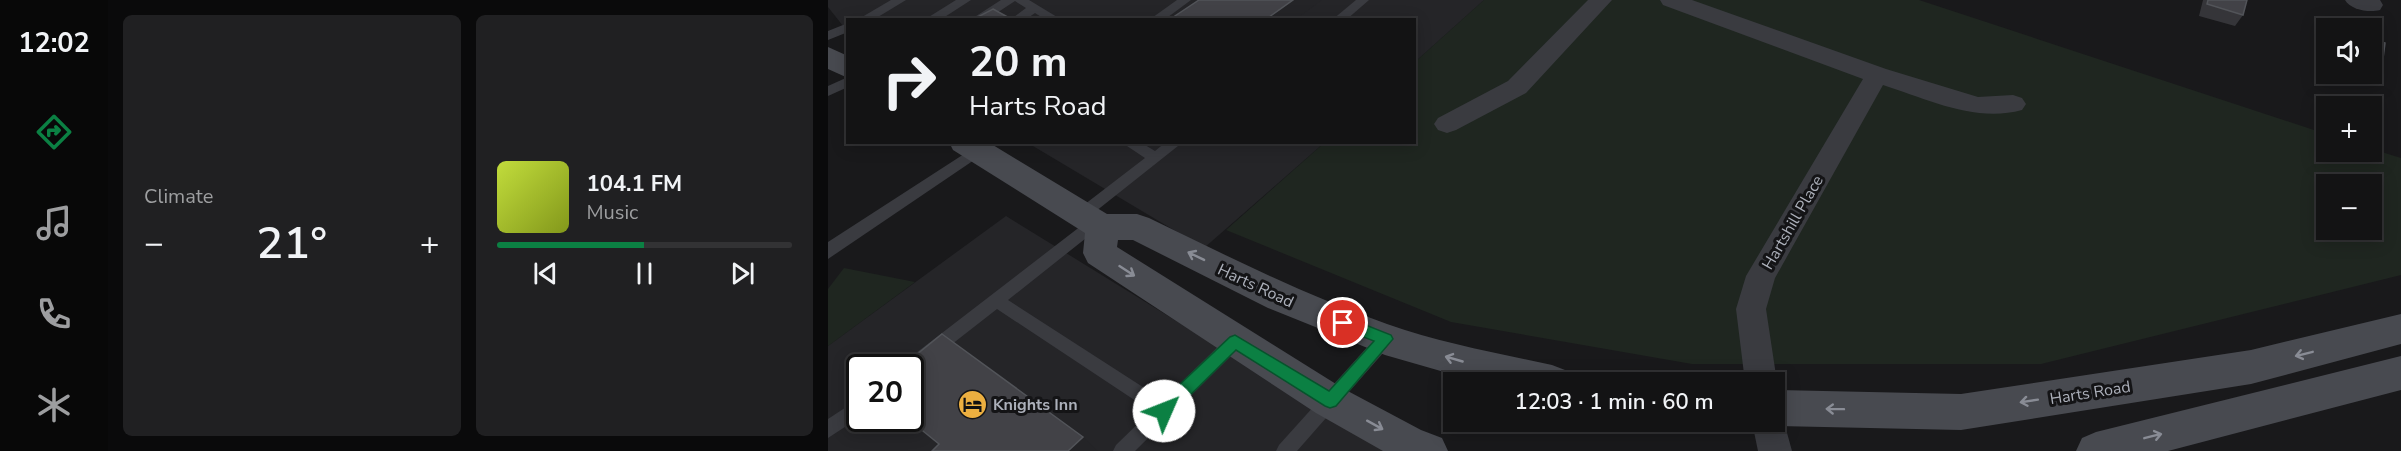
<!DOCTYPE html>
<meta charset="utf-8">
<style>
:root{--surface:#131314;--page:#202022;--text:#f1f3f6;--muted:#9d9ea0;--line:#323234;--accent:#0b8043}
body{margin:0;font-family:"Nunito Sans",sans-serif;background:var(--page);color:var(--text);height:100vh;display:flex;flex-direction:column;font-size:22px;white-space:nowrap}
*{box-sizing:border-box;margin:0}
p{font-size:20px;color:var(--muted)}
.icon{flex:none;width:33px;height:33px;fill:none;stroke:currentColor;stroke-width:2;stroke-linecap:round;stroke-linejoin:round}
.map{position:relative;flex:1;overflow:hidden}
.sheet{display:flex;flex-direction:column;gap:15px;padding:15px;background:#0a0a0b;width:720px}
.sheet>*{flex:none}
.guide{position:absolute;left:18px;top:18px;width:570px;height:126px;border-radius:0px;box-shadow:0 3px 15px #0003,0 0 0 2px var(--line);background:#131314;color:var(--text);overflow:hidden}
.controls{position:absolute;left:1488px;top:18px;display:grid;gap:12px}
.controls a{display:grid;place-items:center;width:66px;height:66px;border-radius:0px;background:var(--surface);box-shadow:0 3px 15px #0003,0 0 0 2px var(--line);font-size:30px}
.speed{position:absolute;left:18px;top:354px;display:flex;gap:12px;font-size:30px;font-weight:700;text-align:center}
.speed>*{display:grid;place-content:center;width:78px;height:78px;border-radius:50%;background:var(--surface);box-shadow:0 3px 15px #0003,0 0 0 2px var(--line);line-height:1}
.speed .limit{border:3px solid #111;border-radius:9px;background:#fff;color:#111}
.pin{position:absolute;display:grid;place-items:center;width:51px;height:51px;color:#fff;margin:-26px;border:3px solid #fff;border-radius:50%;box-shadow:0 2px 6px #0007}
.me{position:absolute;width:66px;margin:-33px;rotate:46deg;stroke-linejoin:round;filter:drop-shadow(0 0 4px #0008)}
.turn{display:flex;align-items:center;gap:21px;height:126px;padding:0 24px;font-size:27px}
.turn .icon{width:78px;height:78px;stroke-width:2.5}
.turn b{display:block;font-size:42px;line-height:51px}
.big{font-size:45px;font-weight:600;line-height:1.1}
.sheet .card{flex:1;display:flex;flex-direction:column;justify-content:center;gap:9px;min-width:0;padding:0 21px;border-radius:9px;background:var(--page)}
.song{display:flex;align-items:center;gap:18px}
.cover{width:72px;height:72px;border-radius:9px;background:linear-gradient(135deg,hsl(70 70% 55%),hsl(70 70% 35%))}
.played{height:6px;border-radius:3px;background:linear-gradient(90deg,var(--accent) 50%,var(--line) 50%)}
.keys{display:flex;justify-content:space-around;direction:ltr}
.heat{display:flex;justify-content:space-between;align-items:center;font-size:33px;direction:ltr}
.sheet .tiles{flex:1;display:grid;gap:15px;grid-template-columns:repeat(2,1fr)}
.trip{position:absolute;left:615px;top:372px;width:342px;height:60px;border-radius:0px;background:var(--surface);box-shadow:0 3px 15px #0003,0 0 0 2px var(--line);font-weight:600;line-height:60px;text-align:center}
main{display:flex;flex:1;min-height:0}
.tabs{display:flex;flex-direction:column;width:108px;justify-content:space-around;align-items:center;background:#080808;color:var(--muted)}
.tabs .icon{width:42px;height:42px}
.tabs .selected{color:var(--accent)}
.tabs b{font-size:27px;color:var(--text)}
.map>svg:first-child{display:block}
.built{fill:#252528;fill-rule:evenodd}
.green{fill:#1f2620;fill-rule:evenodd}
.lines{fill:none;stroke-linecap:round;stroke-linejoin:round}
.lane{fill:#3a3b40;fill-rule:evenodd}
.street{fill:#3a3b40;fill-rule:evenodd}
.secondary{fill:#484a50;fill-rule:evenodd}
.wall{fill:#353539}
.shaded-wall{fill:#242427}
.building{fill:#424247;stroke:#525459;stroke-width:1.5}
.oneway{stroke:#898c95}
.route{fill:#0b8043;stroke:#07532c;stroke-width:1.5}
.labels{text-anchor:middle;stroke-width:6;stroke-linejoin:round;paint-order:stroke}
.street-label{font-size:16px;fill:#acb0ba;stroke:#141416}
.poi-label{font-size:16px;font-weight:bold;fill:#acb0ba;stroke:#141416;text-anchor:start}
</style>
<main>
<nav class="tabs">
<b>12:02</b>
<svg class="icon selected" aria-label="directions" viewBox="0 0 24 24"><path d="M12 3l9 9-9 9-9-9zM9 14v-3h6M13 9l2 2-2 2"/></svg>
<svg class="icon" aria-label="music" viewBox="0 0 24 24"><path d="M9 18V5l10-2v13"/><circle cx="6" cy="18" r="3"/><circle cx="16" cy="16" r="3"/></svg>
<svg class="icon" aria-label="phone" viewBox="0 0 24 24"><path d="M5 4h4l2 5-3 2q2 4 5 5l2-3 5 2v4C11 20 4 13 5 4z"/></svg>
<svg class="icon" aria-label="climate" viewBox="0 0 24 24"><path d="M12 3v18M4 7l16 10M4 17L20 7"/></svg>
</nav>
<section class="sheet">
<div class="tiles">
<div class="card"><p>Climate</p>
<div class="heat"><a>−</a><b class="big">21°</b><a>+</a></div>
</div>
<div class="card">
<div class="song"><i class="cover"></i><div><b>104.1 FM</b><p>Music</p></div></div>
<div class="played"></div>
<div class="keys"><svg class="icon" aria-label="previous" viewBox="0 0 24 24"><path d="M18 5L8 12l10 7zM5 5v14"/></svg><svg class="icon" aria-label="pause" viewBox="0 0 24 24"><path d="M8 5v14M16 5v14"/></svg><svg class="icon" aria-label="next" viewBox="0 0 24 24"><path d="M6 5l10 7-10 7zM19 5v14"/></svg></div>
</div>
</div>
</section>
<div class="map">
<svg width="1573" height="451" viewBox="0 0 1573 451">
<rect width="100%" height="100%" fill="#19191b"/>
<g class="built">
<polygon points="0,0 656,0 587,62 586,20 20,20 19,31 0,7"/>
<polygon points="200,143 496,143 376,248"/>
<path d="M178,216L556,449L560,451H0V346ZM32,368H82V418H32Z"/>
</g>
<g class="green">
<path d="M656,0H1091L1498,134V152H1544V149L1573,158V275L1213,364H864L623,322L398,230L496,143L586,142L587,62ZM1498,184H1544V230H1498Z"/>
<polygon points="16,268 87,282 0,346 0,289"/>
</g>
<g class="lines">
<g class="lane">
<polygon points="63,0 78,0 45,20 29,20"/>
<polygon points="128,0 143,0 112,20 96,20"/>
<polygon points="173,0 201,0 234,20 218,20 207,13 197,20 182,20 198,8 187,1 158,20 142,20"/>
<polygon points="349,0 363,0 336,20 321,20"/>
<polygon points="528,0 541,0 518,20 504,20"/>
<polygon points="20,23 20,32 0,40 0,31"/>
<polygon points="20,77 20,87 0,96 0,86"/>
<polygon points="293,142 312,142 327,151 338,142 355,142 258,219 248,219 246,215 248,211 317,158"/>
<polygon points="150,145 155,146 157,150 155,154 0,259 0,242"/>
<polygon points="267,217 272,219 274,223 272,227 180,300 335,400 401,336 407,334 413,336 415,341 413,346 307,451 285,451 288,445 323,411 169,309 87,373 82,375 82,368 73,368 75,363 262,219"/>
<polygon points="557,332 563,334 565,339 563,344 469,451 448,451 451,445 551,334"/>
<polygon points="32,398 32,417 0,438 0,419"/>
</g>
<g class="street">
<polygon points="760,0 784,0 698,93 628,130 619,133 610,130 606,124 610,118 680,81"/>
<path d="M832,0H864L1058,69L1150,97L1185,95L1194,98L1198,104L1194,110C1147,123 1099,99 1055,85L947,278L938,309L949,382L946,388V382H917L908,309L918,276L1035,79L835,5Z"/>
<path d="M1517,0H1552L1555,5L1552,10C1541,13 1523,10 1517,0Z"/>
<polygon points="946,408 953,411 964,451 930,451 924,422 946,422"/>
</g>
<g class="secondary">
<polygon points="0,47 20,56 20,78 0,69"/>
<path d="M121,142H160L279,214H309L321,218C399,256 477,295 559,324C613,343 669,353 724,365L737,370L743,382H651L557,355L440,308L305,240H290L289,247L516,389L593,430L614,438L620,451H555L488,413L260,263L255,253L257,233L125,150Z"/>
<polygon points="1573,314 1573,344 1423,384 1133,430 946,426 935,422 946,422 946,390 1133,394 1423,350"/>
<polygon points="1573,356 1573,390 1340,451 1248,451 1254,438 1268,432"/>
</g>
</g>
<g class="wall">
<polygon points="1375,0 1419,0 1415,15 1407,26 1371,16"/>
<polygon points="1544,39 1553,74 1542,85 1506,74 1544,74"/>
</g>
<g class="shaded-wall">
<polygon points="465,0 494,0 467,20 437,20"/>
<polygon points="255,437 270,451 240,451"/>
</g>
<g class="building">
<polygon points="371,0 465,0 437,20 341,20"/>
<polygon points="1380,0 1419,0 1415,15 1379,4"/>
<polygon points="165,9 185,20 144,20"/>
<polygon points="1544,39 1557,43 1553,74 1544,71"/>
<polygon points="114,334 255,437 240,451 104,451 111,444 79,418 82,418 82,368 72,368"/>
</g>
<defs><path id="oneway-shaft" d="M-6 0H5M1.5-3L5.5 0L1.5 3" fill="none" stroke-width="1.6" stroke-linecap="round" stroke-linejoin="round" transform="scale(1.5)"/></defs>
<g class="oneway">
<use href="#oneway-shaft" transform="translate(368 256) rotate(-154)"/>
<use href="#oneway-shaft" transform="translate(299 271) rotate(33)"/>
<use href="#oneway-shaft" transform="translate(1476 354) rotate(166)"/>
<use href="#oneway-shaft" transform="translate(626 359) rotate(-164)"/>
<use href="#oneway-shaft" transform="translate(1201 401) rotate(171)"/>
<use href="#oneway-shaft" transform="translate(1007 409) rotate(-179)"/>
<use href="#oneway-shaft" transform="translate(547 425) rotate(29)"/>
<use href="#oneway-shaft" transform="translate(1325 436) rotate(-14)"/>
</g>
<polygon class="route" points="515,316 563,335 565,339 508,406 502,408 497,406 408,350 341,416 336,418 330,416 328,411 330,405 402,337 407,335 501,391 546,341 510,327 508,323 510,318"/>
<defs>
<symbol id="hotel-disc" viewBox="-11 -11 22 22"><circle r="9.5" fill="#ecaf40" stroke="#141416"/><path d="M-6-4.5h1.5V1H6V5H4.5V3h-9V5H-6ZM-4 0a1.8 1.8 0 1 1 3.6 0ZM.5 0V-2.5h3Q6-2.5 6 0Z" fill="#111"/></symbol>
</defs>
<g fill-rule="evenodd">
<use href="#hotel-disc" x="128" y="388" width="33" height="33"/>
</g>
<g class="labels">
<g class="street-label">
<text transform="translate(964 222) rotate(-60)" y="6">Hartshill Place</text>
<text transform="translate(428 285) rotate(25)" y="6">Harts Road</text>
<text transform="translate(1262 392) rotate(-9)" y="6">Harts Road</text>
</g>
<g class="poi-label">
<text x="165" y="410">Knights Inn</text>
</g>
</g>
</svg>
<div class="controls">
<a><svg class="icon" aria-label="sound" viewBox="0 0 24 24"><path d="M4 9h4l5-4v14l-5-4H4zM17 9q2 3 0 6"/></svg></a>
<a>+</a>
<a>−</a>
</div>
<div class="speed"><div class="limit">20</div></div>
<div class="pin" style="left:515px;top:323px;background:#d93025"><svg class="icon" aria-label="arrive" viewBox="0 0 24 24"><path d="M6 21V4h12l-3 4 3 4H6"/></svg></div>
<svg class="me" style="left:336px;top:411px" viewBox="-20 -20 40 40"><circle r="19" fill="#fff"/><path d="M0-13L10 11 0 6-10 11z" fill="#0b8043"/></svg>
<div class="trip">12:03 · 1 min · 60 m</div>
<div class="guide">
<div class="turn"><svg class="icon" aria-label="right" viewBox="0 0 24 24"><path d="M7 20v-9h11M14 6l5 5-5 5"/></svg><div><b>20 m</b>Harts Road</div></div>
</div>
</div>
</main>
